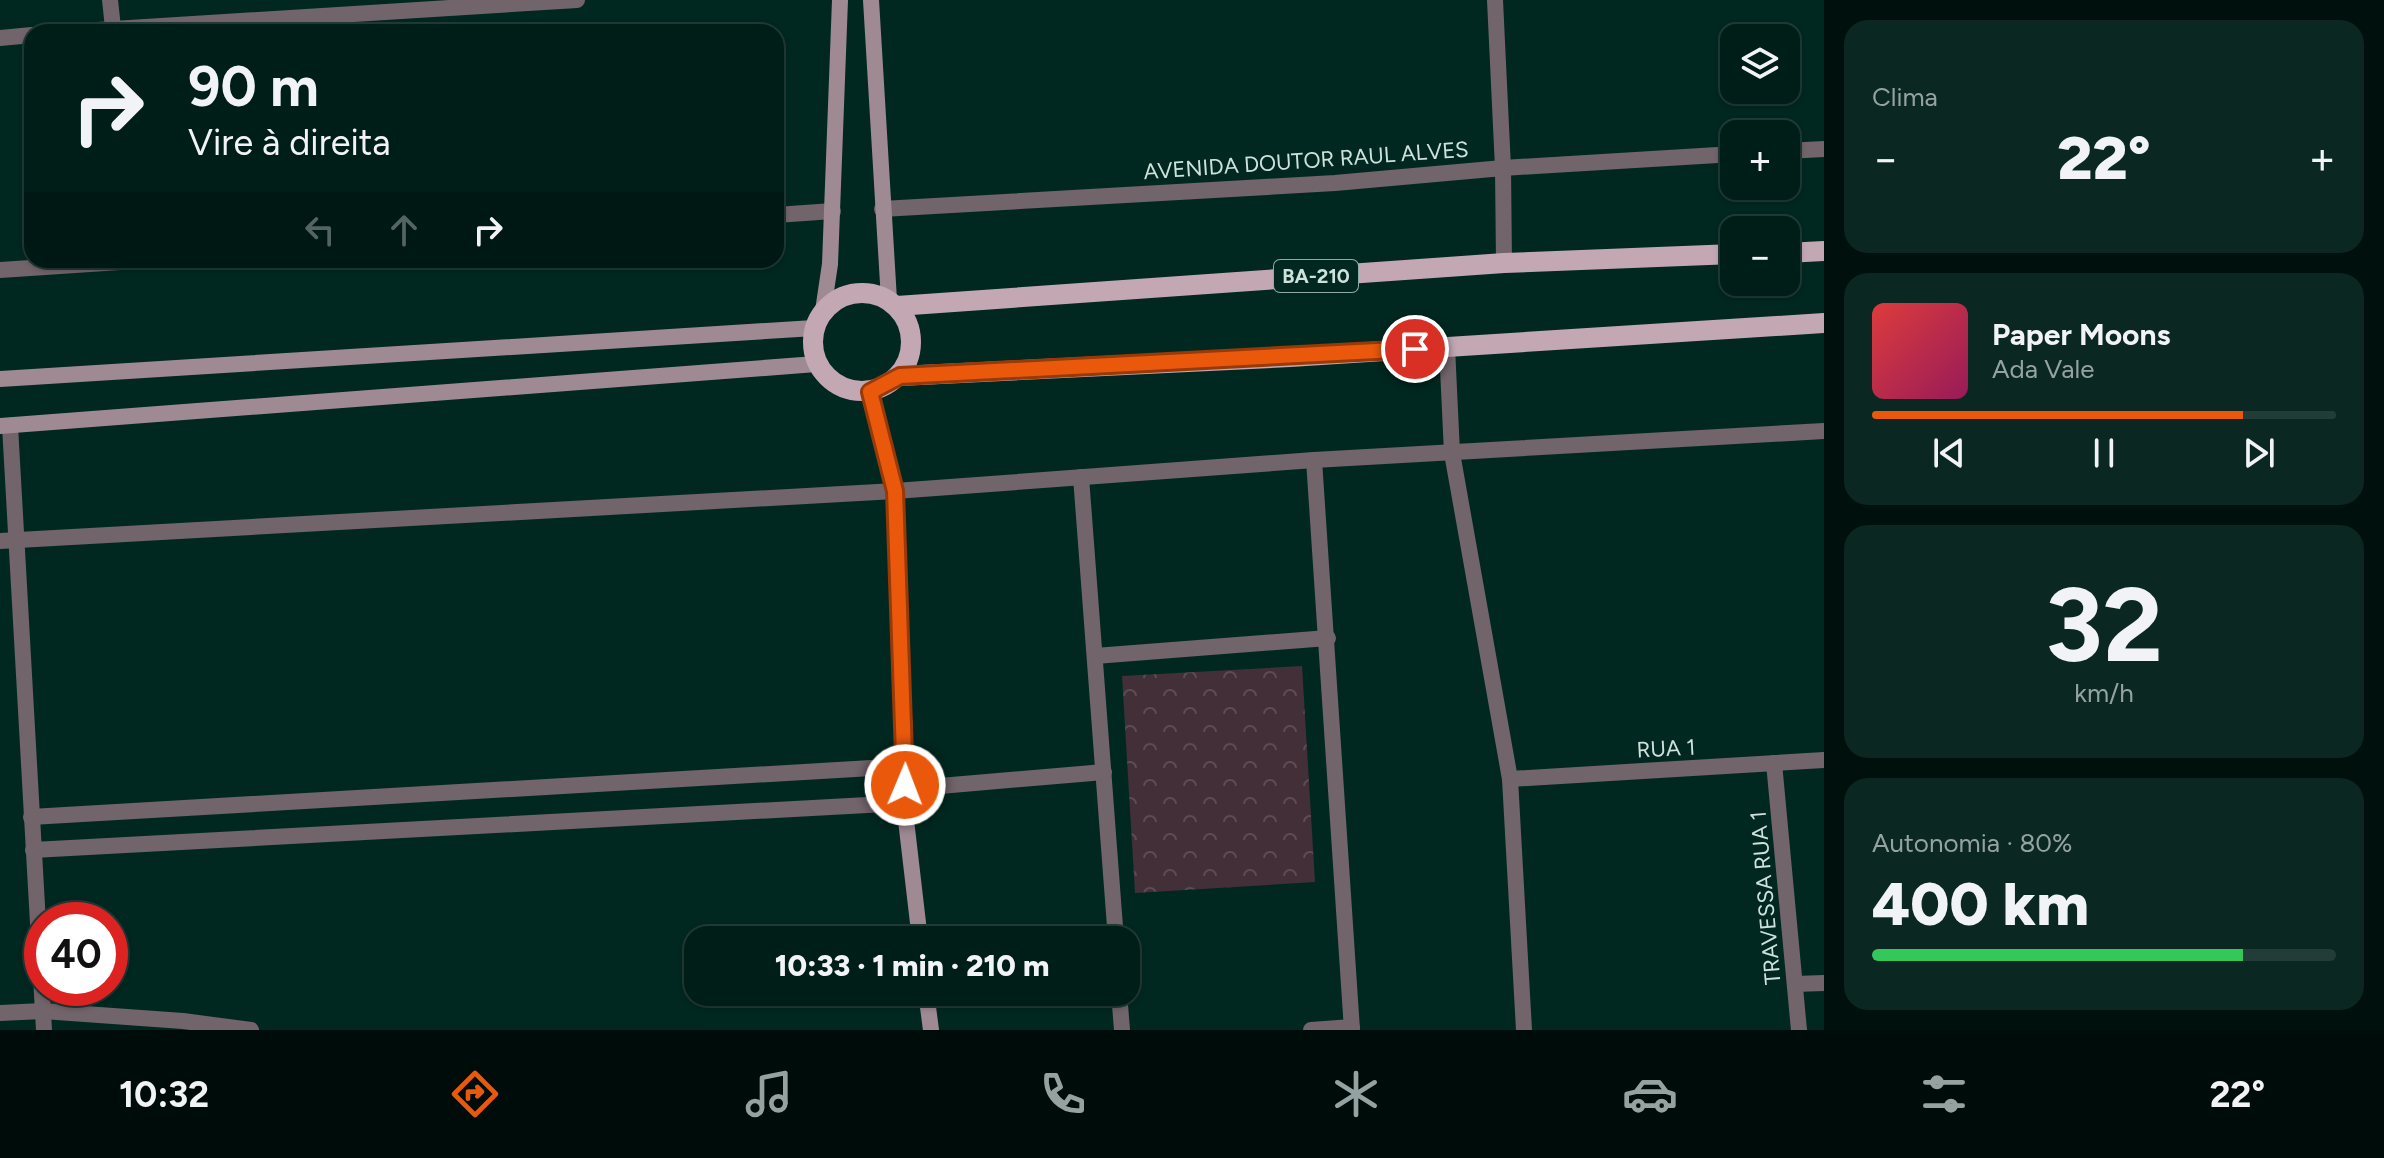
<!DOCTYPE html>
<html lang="pt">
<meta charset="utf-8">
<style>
:root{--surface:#001e18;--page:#0a2721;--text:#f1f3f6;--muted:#95a2a2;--line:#223c37;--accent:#ea580c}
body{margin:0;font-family:Figtree,sans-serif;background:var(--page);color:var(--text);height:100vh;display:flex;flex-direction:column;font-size:30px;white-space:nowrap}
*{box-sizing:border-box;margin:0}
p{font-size:26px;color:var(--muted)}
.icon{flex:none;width:44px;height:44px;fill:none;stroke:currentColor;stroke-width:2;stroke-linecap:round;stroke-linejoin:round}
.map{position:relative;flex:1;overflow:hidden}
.drawer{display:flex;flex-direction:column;gap:20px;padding:20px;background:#00100d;width:560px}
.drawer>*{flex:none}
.banner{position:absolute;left:24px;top:24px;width:760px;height:244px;border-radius:24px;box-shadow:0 2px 6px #0004,0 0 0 2px var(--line);background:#001e18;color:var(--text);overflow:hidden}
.buttons{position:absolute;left:1720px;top:24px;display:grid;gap:16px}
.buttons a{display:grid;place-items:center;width:80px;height:80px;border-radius:16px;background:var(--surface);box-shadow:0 2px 6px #0004,0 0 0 2px var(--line);font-size:40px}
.speed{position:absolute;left:24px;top:902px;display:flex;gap:16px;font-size:40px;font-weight:700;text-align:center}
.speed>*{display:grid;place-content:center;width:104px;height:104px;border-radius:50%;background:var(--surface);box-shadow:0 2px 6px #0004,0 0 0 2px var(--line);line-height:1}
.speed .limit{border:12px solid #d22;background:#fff;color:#111}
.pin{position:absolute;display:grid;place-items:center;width:68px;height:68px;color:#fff;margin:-34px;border:4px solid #fff;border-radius:50%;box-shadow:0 2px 8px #0007}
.me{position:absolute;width:88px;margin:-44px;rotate:1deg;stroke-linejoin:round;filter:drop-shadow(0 0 6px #0008)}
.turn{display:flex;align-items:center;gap:28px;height:168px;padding:0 32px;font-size:36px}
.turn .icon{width:104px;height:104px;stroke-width:2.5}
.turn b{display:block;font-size:56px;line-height:68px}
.lanes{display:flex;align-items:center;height:76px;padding:0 32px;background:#0003;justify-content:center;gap:40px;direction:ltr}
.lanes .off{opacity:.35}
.big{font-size:60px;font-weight:800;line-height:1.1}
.drawer .tile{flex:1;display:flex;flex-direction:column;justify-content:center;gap:12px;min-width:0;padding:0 28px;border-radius:24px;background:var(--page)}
.drawer .dial{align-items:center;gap:0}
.dial b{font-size:104px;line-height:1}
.song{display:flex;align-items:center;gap:24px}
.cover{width:96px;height:96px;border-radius:12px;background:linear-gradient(135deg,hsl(0 70% 55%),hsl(330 70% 35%))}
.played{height:8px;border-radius:4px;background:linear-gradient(90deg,var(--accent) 80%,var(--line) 80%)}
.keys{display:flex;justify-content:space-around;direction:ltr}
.heat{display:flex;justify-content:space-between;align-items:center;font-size:44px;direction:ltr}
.charge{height:12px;border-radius:6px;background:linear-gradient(90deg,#34c759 80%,var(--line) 0)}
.trip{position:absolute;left:684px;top:926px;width:456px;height:80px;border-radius:24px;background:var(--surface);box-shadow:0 2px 6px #0004,0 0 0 2px var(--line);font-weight:800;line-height:80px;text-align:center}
.tab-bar{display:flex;height:128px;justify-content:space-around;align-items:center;background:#000c0a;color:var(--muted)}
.tab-bar .icon{width:56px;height:56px}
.tab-bar .selected{color:var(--accent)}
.tab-bar b{font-size:36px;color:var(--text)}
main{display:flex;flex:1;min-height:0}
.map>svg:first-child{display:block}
.park{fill:url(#park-crowns)}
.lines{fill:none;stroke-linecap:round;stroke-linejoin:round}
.street{stroke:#71646a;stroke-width:16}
.secondary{stroke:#9f8a94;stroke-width:16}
.primary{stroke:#c3a8b4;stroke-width:20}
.route-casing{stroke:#983908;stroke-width:20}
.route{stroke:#ea580c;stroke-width:14}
.labels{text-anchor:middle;stroke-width:8;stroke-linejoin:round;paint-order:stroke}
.shield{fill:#002820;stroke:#90aaa4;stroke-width:2}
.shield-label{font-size:20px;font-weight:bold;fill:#cee2dc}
.street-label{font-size:22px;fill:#cee2dc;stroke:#002820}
</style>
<main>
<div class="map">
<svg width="1824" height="1030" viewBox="0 0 1824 1030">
<defs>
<pattern id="park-crowns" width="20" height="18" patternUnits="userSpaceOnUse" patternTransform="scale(2)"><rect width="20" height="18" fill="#422f38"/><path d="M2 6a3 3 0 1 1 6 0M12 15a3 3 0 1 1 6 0" fill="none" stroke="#5c4d54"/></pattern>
</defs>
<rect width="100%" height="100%" fill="#002820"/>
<polygon class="park" points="1302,666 1315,882 1135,893 1122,676"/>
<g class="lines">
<g class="street">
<polyline points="110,0 113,28"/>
<polyline points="1495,0 1503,168 1504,263"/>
<polyline points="66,32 577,0"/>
<polyline points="0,38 32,35"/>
<polyline points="1786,151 1824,149"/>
<polyline points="882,209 1335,183 1503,168 1734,154"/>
<polyline points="776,215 833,211"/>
<polyline points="0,270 150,260"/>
<polyline points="1447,347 1452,453 1510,779 1524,1030"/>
<polyline points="10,426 44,1030"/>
<polyline points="1314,460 1352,1030"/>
<polyline points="1081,477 1116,940"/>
<polyline points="0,541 895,491 1314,460 1824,431"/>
<polyline points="1095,656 1328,638"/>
<polyline points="1774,763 1799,1030"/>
<polyline points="1510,779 1824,760"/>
<polyline points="31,817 906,766 940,786"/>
<polyline points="33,850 904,803 940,786 1104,772"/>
<polyline points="1795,984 1824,983"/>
<polyline points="1119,992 1122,1030"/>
<polyline points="0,1013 43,1011 183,1021 251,1030"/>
<polyline points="1311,1030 1352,1027"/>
</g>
<g class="secondary">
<polyline points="871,0 889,300"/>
<polyline points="823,311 830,264 840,0"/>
<polyline points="0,379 814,328"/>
<polyline points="870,392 895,491 906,766 904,803 920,940"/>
<polyline points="0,426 816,364"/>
<polyline points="926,992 931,1030"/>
</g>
<g class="primary">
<polyline points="1786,253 1824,251"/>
<circle cx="862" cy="342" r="49"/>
<polyline points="897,306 1504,263 1734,254"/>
<polyline points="900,376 1290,357 1824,323"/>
</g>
</g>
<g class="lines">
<defs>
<polyline id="route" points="905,785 895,491 870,392 900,376 1415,349"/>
</defs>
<use href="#route" class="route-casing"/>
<use href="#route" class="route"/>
</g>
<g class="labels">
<rect class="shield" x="1274" y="260" width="84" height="32" rx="6"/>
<g class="shield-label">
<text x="1316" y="283">BA-210</text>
</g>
<g class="street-label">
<text transform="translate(1306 160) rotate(-4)" y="8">AVENIDA DOUTOR RAUL ALVES</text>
<text transform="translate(1666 748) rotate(-3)" y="8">RUA 1</text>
<text transform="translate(1765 898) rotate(-95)" y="8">TRAVESSA RUA 1</text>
</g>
</g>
</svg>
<div class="buttons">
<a><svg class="icon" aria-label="layers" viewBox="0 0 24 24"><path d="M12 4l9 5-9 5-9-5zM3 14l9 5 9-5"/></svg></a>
<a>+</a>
<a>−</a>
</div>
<div class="speed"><div class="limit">40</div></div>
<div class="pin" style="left:1415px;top:349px;background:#d93025"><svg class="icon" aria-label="arrive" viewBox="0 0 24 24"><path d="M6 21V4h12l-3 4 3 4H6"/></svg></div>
<svg class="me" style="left:905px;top:785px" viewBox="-20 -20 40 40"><circle r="17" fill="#ea580c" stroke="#fff" stroke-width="3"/><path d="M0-11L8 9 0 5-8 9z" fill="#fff"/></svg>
<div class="trip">10:33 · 1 min · 210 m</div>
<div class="banner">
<div class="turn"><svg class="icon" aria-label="right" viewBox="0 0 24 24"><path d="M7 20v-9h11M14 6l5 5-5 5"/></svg><div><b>90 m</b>Vire à direita</div></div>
<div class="lanes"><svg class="icon off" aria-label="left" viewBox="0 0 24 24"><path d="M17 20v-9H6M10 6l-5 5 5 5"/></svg><svg class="icon off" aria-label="ahead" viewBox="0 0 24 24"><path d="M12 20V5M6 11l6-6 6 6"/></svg><svg class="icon" aria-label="right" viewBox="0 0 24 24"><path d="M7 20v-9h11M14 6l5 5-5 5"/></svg></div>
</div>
</div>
<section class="drawer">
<div class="tile"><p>Clima</p>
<div class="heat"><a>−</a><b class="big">22°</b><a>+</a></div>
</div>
<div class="tile">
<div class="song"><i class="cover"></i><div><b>Paper Moons</b><p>Ada Vale</p></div></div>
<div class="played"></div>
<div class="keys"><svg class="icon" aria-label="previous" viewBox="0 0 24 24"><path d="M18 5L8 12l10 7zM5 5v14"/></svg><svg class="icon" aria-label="pause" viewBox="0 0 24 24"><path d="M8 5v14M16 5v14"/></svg><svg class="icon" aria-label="next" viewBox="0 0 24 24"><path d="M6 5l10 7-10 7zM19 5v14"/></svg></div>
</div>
<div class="tile dial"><b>32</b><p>km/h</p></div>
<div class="tile"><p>Autonomia · 80%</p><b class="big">400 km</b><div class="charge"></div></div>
</section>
</main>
<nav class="tab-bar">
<b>10:32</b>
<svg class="icon selected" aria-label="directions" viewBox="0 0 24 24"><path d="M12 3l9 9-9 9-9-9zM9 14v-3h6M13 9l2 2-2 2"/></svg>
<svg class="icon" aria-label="music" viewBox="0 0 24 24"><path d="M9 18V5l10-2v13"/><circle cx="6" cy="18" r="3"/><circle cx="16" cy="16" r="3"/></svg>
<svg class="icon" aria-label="phone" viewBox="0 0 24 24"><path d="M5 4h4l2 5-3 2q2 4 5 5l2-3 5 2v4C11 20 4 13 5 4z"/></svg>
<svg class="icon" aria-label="climate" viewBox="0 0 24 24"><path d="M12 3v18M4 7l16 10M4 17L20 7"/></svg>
<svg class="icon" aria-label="car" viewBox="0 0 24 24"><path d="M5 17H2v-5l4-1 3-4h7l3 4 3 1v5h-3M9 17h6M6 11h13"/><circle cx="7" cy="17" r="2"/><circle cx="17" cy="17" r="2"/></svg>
<svg class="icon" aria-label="filters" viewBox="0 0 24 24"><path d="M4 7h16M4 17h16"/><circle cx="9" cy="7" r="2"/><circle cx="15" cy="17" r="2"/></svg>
<b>22°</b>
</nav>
